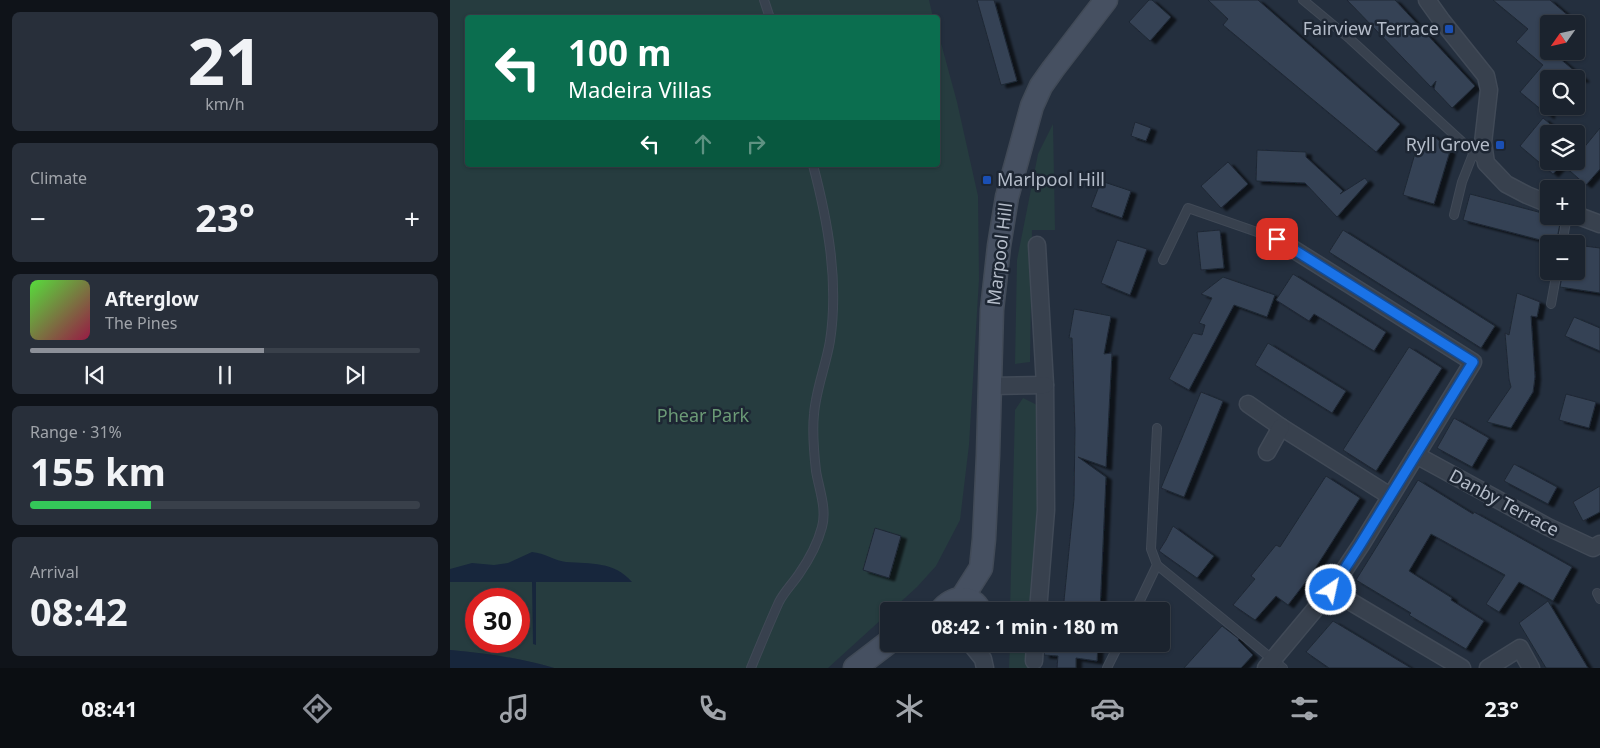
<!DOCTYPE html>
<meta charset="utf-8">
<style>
:root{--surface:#1b232e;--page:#282f3a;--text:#f1f3f6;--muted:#a0a4aa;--line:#39404a;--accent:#8c9099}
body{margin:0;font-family:"Noto Sans",sans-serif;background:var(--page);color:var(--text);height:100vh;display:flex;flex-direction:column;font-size:19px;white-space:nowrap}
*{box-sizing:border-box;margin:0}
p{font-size:16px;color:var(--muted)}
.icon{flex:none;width:28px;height:28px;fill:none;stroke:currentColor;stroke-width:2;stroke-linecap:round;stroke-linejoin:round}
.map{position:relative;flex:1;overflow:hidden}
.details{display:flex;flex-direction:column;gap:12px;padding:12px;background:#0f1319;width:450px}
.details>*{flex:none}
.guide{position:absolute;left:15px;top:15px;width:475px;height:152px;border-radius:5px;box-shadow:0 1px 4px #0004,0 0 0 1px var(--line);background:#0b6e4f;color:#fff;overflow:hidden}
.needle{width:32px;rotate:236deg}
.buttons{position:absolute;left:1090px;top:15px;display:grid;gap:10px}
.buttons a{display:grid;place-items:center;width:45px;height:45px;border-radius:5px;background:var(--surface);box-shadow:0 1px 4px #0004,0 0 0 1px var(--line);font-size:25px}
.speed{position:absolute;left:15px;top:588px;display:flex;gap:10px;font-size:25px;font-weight:700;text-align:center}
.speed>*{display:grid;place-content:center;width:65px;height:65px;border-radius:50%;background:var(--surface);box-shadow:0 1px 4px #0004,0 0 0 1px var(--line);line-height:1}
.speed .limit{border:8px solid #d22;background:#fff;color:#111}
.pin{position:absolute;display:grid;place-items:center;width:42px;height:42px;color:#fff;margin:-21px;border-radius:10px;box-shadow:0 2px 8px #0006}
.me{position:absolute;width:55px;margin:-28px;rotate:34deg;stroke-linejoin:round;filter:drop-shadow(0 0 4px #0008)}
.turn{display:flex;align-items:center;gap:18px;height:105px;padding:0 20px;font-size:22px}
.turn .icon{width:65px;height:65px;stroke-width:2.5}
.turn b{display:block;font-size:35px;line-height:42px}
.lanes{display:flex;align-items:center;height:48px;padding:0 20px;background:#0003;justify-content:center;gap:25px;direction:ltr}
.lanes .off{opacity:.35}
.big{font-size:38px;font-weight:700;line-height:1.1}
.details .card{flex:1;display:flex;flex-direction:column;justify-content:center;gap:8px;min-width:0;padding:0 18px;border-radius:8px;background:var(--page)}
.details .dial{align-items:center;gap:0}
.dial b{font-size:65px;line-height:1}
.song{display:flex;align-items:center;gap:15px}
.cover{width:60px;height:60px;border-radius:8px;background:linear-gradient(135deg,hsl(110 70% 55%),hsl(340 70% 35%))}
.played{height:5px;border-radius:2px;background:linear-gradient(90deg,var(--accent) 60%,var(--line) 60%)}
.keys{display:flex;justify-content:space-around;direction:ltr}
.heat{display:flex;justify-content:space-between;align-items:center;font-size:28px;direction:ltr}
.charge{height:8px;border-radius:4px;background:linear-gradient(90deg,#34c759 31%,var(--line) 0)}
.trip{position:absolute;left:430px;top:602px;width:290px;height:50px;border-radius:5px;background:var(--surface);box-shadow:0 1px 4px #0004,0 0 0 1px var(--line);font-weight:700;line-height:50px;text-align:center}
.dock{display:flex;height:80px;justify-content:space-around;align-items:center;background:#0b0e12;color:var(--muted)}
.dock .icon{width:35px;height:35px}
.dock .on{color:var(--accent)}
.dock b{font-size:22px;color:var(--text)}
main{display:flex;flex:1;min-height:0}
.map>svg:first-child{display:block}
.green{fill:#263c3f;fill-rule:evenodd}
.water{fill:#17263c}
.building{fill:#364354;stroke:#1f2835;filter:url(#shadow)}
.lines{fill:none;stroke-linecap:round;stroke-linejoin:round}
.lane-casing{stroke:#414a57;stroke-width:10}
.street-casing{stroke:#414a57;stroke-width:19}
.secondary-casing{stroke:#414a57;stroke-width:25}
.lane{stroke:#38414e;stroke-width:8}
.street{stroke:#38414e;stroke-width:16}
.secondary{stroke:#465061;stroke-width:22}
.route-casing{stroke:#114b97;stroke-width:12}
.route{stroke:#1a73e8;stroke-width:9}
.transit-dot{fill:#1a4fb4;stroke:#1d2633;stroke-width:2}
.labels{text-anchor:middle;stroke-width:5;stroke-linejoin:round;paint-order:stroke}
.poi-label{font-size:18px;fill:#b4bcc9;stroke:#1d2633;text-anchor:end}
.street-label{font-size:18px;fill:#b4bcc9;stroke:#1d2633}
.park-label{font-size:18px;fill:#6b9a76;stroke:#1d2633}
</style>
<main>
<section class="details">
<div class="card dial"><b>21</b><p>km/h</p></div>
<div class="card"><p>Climate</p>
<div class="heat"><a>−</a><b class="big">23°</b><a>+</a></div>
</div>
<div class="card">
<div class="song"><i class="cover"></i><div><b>Afterglow</b><p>The Pines</p></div></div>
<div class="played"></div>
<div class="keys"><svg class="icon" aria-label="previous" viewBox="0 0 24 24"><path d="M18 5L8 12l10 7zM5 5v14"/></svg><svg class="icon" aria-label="pause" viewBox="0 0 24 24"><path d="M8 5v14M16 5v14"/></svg><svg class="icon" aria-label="next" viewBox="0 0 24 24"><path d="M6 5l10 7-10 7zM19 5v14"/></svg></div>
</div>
<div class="card"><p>Range · 31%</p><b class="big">155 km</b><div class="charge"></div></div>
<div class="card"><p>Arrival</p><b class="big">08:42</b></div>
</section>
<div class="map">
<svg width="1150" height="668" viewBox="0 0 1150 668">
<defs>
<filter id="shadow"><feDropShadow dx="5.5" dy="3" stdDeviation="1" flood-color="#0009"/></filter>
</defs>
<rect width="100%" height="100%" fill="#242f3e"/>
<g class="green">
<path d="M0,0H479L483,17L18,18V165H488V32L507,102L528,196L529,279L519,445L510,520L486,566L467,587L378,668H104C70,658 35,653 0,650ZM26,599H69V641H26Z"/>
<polygon points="603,124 605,230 582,230 580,362 565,364 567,260 588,154"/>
<polygon points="573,398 589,406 590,501 582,611 560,611 565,410"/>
<polygon points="560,644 580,644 579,668 559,668"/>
</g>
<g class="water">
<path d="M82,552C94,553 106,561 116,562C141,564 164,561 182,582H86V645L83,644L82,582H0V569L22,563L44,565L58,563Z"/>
<path d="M0,650C35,653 70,658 104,668H0Z"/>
</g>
<g class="building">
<polygon points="527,0 544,0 567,81 551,85"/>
<polygon points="699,0 702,0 721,17 700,41 679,22"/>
<polygon points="758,0 808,0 950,124 926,152 773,25 778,19"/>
<polygon points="897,0 945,0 1025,86 1002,108 984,89 986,81 981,87"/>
<polygon points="1043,0 1100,0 1128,24 1099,24 1099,51 1101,51 1134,79 1099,79 1099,116 1070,92 1093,65 1066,42 1078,29"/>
<polygon points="1093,118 1112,134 1099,134 1099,161 1126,161 1126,145 1132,150 1150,128 1150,169 1136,185 1112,164 1103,174 1070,146"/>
<polygon points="685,122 701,128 696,141 681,136"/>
<polygon points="982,134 1000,151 984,204 953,195 968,143"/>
<polygon points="807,150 856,152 856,157 893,191 890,194 915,178 918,182 887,217 855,183 806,181"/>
<polygon points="778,162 798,184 771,208 751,186"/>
<polygon points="651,181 681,191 672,218 641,207"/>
<polygon points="1020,194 1111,218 1106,244 1013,220"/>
<polygon points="770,230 774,268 751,270 747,232"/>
<polygon points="893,230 1045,326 1031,348 879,252"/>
<polygon points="667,240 697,249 680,295 651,283"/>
<polygon points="1126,245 1150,248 1150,293 1110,287 1113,271 1126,271"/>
<polygon points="843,274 936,332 924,351 864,314 859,321 826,300"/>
<polygon points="773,277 825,295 817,317 784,305 739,390 719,379 743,333 752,335 755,325 749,323 762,298 751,294"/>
<polygon points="1067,293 1090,302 1087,317 1081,316 1085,377 1083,392 1061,428 1037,422 1061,387 1059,379 1055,333 1059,335"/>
<polygon points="624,309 661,316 654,354 662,353 656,467 628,457 656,477 650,611 613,611 624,499 625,430 622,338 619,338"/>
<polygon points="1124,317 1150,328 1150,351 1115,336"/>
<polygon points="818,343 896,391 882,413 805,365"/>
<polygon points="959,347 992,368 926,471 893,450"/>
<polygon points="751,392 773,401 734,497 711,488"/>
<polygon points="1116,394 1146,402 1139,428 1109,420"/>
<polygon points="1004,418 1039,438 1022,467 987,448"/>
<polygon points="1064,464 1107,487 1098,504 1054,481"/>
<polygon points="876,476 910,498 861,575 838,605 826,596 805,620 783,605 805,579 801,576 826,545 830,547"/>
<polygon points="968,480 1023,514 1024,512 1122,567 1103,601 1069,582 1049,612 1036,604 1055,575 981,534 959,571 1002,598 1001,600 1034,621 1016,649 959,615 961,613 906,580"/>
<polygon points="1150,486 1150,512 1133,521 1123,502"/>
<polygon points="723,526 764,556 747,578 709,551 716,540"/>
<polygon points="425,528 451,536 439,578 413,570"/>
<polygon points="1098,601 1138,668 1096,668 1069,623"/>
<polygon points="883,621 961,668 879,668 856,652"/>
<polygon points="772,626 789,639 788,640 803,655 791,668 734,668"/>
<polygon points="595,644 648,644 647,661 626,658 626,668 607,668 608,656 594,655"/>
</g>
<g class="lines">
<defs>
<g id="lane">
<polyline points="314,0 320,18"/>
<polyline points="853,0 900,39 1034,162"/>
<polyline points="1004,215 1012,182 1023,154"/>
<polyline points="1112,244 1117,216"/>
<polyline points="713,260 738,208 827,239"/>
<polyline points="1101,304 1107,271"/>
<polyline points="707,565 833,668"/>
<polyline points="1147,593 1150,599"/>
<polyline points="685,611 707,565 701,549 707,428"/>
<path d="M301,668C310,646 319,624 329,602C334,592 343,583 349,574C358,561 368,542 372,527C377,509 369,489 366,471C364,453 362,433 364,414C366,389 376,365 380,341C389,282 378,222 363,165"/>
<polyline points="657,668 669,644"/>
</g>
<g id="street">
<polyline points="977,0 992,21 1036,76 1039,90 1033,143 1036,163 1056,184 1077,195 1099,204"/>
<polyline points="1126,215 1150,224"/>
<polyline points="587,245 595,385 596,510 588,611"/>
<polyline points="541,386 595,385"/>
<polyline points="798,404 831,427 940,496"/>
<polyline points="817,452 831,427"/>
<polyline points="966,455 1098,527 1143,548 1150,544"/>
<polyline points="881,590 1012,668"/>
<polyline points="521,644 533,659 535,668"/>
<polyline points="584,661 585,644"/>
<polyline points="816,668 881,590 911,545 1023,362 827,239"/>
<polyline points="1038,668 1070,648 1081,668"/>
</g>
<g id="secondary">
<polyline points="512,598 531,568 534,539 538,455 542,310 549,246 557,197 582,106 591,86 603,69 656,0"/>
<path d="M491,611C501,597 522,593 530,611"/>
<polyline points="405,668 439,642"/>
</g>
</defs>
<use href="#lane" class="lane-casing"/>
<use href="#street" class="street-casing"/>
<use href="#secondary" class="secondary-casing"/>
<use href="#lane" class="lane"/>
<use href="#street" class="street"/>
<use href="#secondary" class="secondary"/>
</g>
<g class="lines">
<defs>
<polyline id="route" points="827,239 1023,362 910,545 881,590"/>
</defs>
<use href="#route" class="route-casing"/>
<use href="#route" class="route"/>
</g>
<g class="transit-dot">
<rect x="994" y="24" width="10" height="10" rx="2.5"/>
<rect x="1045" y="140" width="10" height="10" rx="2.5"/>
<rect x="532" y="175" width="10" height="10" rx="2.5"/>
</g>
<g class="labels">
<g class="poi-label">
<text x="989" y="35">Fairview Terrace</text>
<text x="1040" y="151">Ryll Grove</text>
<text x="547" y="186" text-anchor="start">Marlpool Hill</text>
</g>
<g class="street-label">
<text transform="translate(550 254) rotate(-83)" y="6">Marpool Hill</text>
<text transform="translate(1054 503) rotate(28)" y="6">Danby Terrace</text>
</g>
<g class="park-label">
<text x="253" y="422">Phear Park</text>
</g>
</g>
</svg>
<div class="buttons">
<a><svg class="needle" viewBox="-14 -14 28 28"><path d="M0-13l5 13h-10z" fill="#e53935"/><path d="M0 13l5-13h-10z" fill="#a0a4aa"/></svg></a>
<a><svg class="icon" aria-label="search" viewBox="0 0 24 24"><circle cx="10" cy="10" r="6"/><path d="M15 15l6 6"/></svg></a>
<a><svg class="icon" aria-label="layers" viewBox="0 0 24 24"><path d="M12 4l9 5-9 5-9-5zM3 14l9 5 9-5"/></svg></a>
<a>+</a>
<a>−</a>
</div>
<div class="speed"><div class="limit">30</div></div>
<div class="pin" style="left:827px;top:239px;background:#d93025"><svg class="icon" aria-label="arrive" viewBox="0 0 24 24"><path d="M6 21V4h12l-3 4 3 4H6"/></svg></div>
<svg class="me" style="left:881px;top:590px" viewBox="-20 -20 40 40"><circle r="17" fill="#1a73e8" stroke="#fff" stroke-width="3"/><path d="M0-11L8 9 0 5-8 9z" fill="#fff"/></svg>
<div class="trip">08:42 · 1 min · 180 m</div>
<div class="guide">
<div class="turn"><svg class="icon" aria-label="left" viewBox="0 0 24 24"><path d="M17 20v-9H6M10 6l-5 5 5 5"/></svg><div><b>100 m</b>Madeira Villas</div></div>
<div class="lanes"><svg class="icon" aria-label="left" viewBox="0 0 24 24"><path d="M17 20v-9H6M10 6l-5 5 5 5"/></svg><svg class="icon off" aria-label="ahead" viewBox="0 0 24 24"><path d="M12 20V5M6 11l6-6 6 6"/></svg><svg class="icon off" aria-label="right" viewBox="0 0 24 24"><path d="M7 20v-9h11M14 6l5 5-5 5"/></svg></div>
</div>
</div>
</main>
<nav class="dock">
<b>08:41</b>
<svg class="icon on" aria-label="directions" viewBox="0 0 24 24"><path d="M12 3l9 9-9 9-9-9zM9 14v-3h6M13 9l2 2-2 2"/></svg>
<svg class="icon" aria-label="music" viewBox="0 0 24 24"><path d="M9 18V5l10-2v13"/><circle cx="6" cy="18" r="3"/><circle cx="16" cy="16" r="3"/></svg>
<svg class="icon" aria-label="phone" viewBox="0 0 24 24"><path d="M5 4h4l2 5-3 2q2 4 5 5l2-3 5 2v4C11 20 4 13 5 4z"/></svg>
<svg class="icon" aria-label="climate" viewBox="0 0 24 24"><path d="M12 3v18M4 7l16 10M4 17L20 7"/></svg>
<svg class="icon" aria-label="car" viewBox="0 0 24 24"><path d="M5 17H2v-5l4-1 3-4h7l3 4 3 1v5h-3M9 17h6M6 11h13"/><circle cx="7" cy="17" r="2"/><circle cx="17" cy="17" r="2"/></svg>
<svg class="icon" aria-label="filters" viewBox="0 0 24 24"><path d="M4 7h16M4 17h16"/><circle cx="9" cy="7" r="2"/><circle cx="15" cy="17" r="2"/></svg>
<b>23°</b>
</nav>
